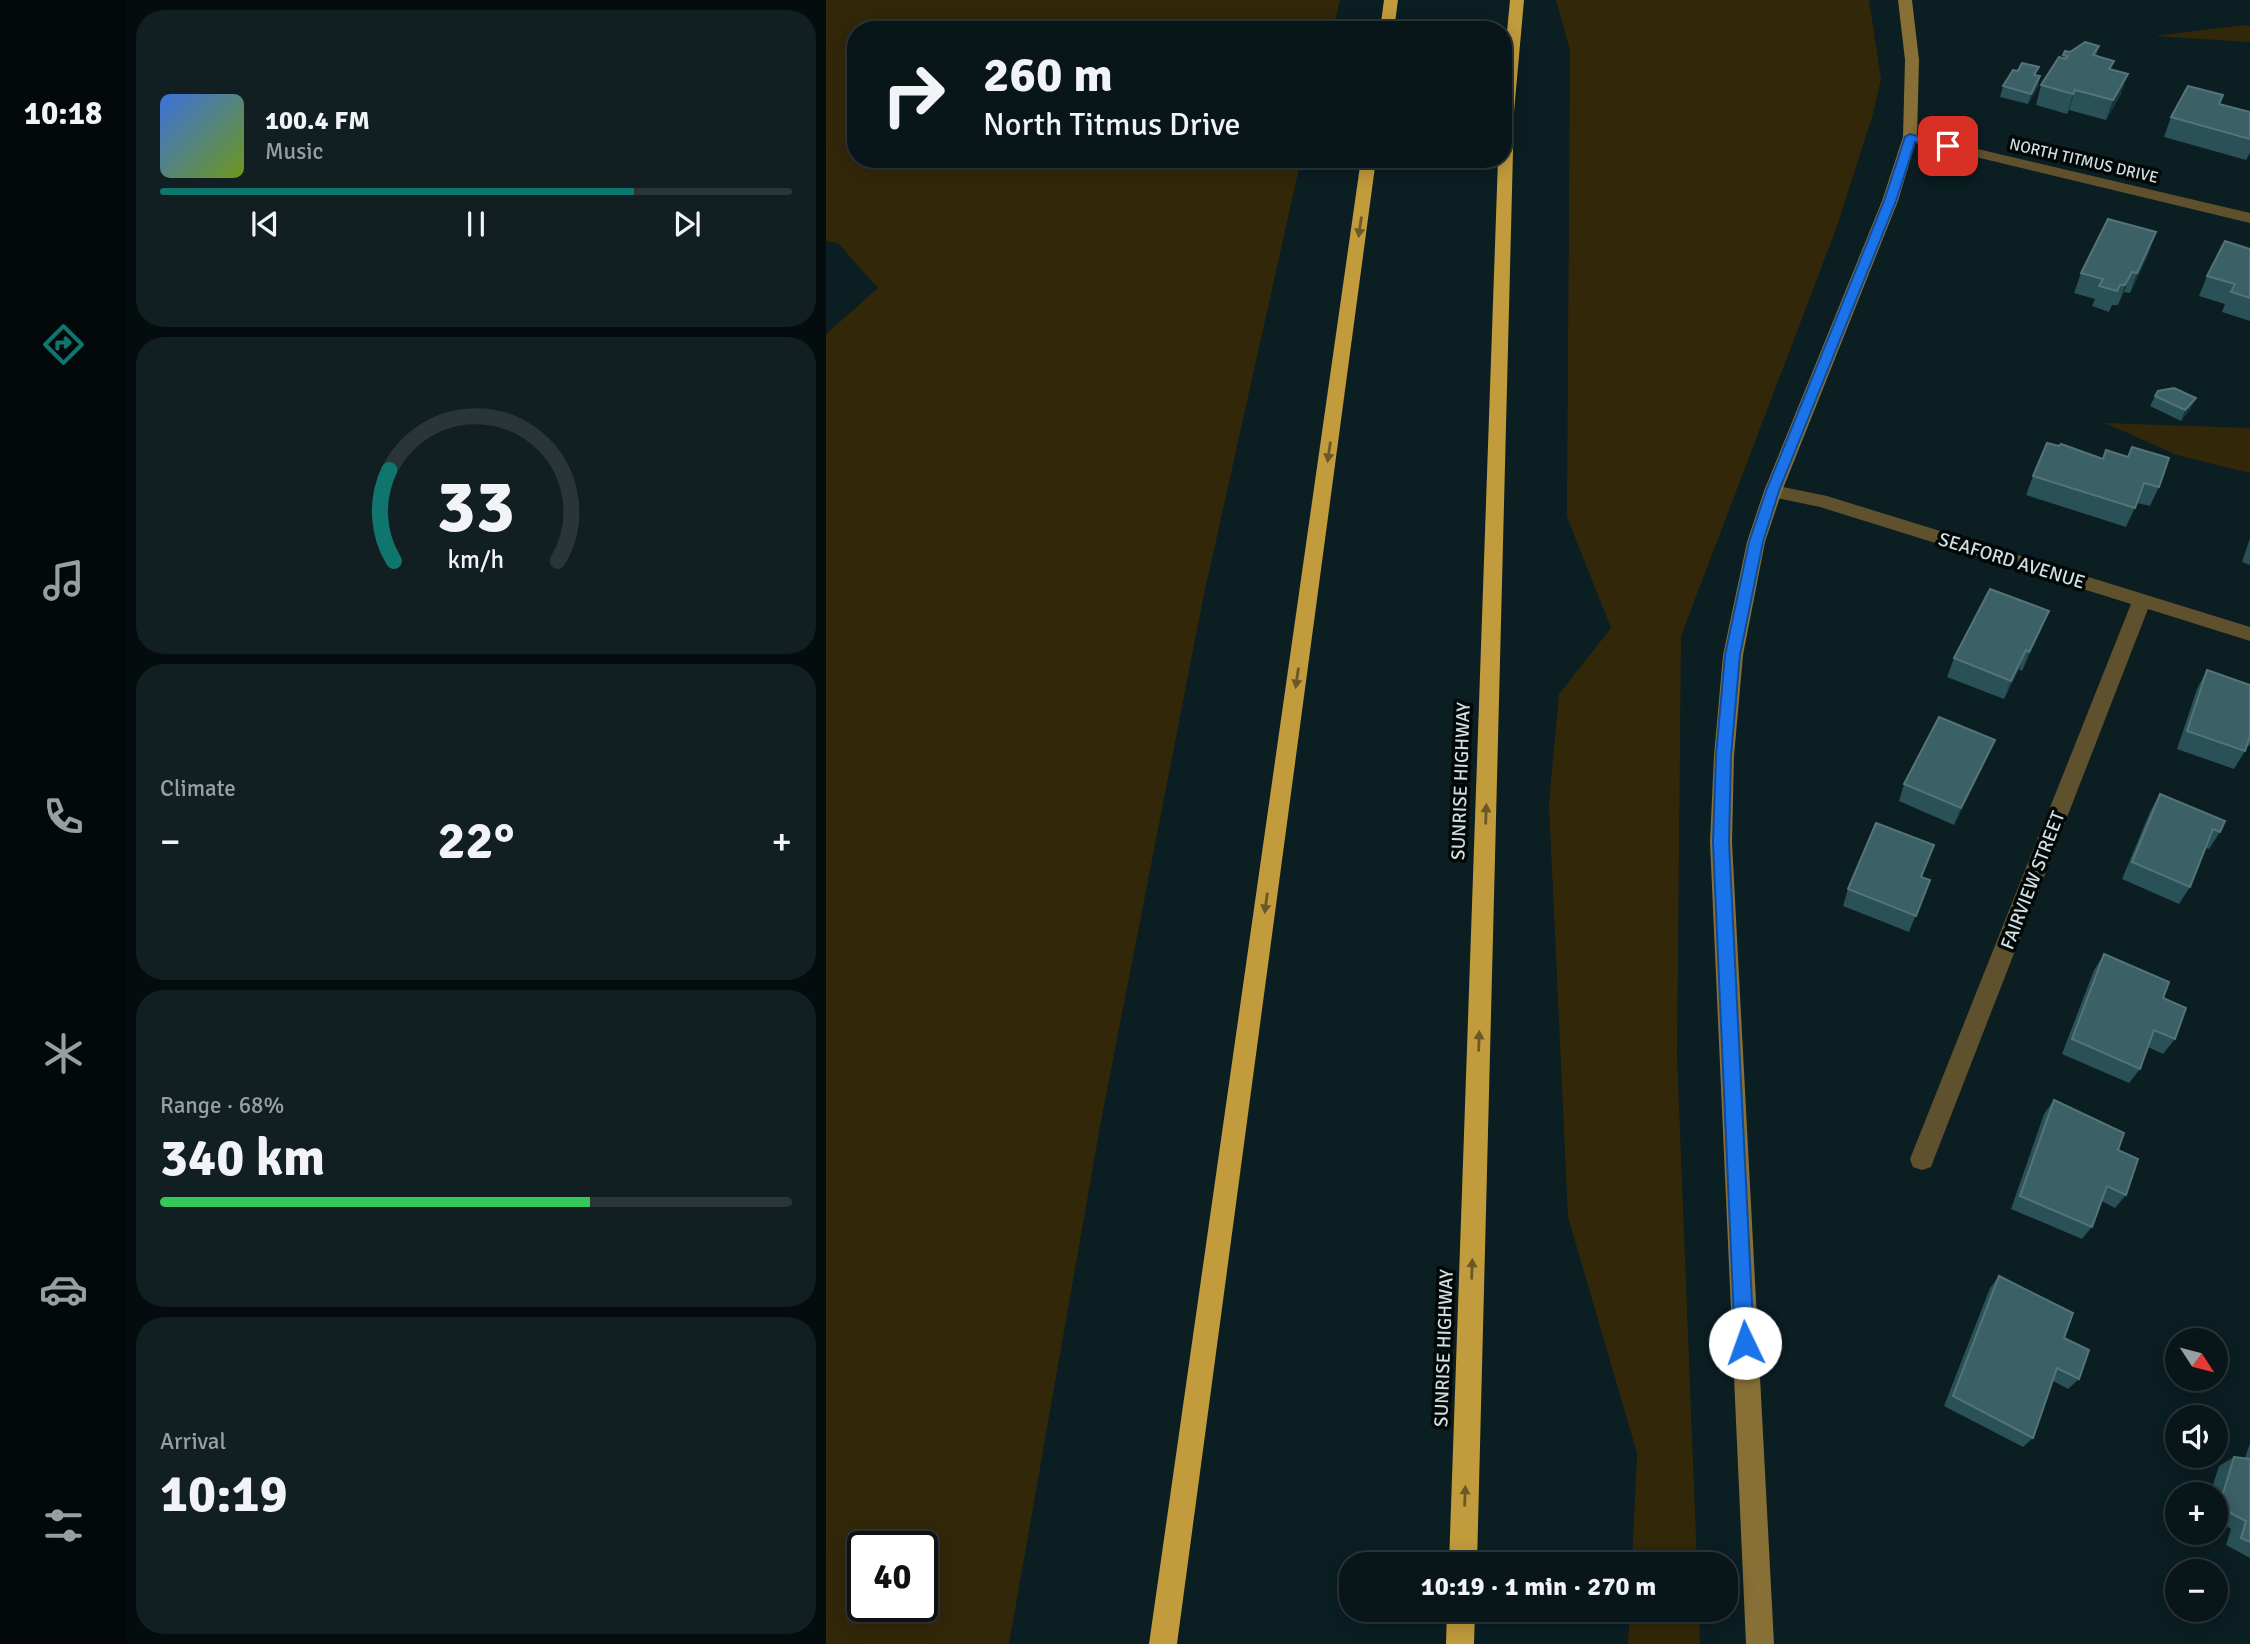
<!DOCTYPE html>
<meta charset="utf-8">
<style>
:root{--surface:#08161a;--page:#111f23;--text:#f1f3f6;--muted:#989fa2;--line:#293539;--accent:#0f766e}
body{margin:0;font-family:Signika,sans-serif;background:var(--page);color:var(--text);height:100vh;display:flex;flex-direction:column;font-size:26px;white-space:nowrap}
*{box-sizing:border-box;margin:0}
p{font-size:23px;color:var(--muted)}
.icon{flex:none;width:38px;height:38px;fill:none;stroke:currentColor;stroke-width:2;stroke-linecap:round;stroke-linejoin:round}
.map{position:relative;flex:1;overflow:hidden}
.drawer{display:flex;flex-direction:column;gap:10px;padding:10px;background:#040c0e;width:700px}
.drawer>*{flex:none}
.top-card{position:absolute;left:21px;top:21px;width:665px;height:147px;border-radius:28px;box-shadow:0 4px 18px #0003,0 0 0 2px var(--line);background:#08161a;color:var(--text);overflow:hidden}
.needle{width:46px;rotate:126deg}
.buttons{position:absolute;left:1339px;top:1328px;display:grid;gap:14px}
.buttons a{display:grid;place-items:center;width:63px;height:63px;border-radius:50%;background:var(--surface);box-shadow:0 4px 18px #0003,0 0 0 2px var(--line);font-size:35px}
.speed{position:absolute;left:21px;top:1531px;display:flex;gap:14px;font-size:35px;font-weight:700;text-align:center}
.speed>*{display:grid;place-content:center;width:91px;height:91px;border-radius:50%;background:var(--surface);box-shadow:0 4px 18px #0003,0 0 0 2px var(--line);line-height:1}
.speed .limit{border:4px solid #111;border-radius:10px;background:#fff;color:#111}
.pin{position:absolute;display:grid;place-items:center;width:60px;height:60px;color:#fff;margin:-30px;border-radius:14px;box-shadow:0 4px 10px #0006}
.me{position:absolute;width:77px;margin:-38px;rotate:357deg;stroke-linejoin:round;filter:drop-shadow(0 0 5px #0008)}
.turn{display:flex;align-items:center;gap:24px;height:147px;padding:0 21px;font-size:32px}
.turn .icon{width:91px;height:91px;stroke-width:2.5}
.turn b{display:block;font-size:49px;line-height:60px}
.big{font-size:52px;font-weight:700;line-height:1.1}
.drawer .tile{flex:1;display:flex;flex-direction:column;justify-content:center;gap:10px;min-width:0;padding:0 24px;border-radius:28px;background:var(--page)}
.drawer .dial{align-items:center;gap:0}
.dial svg{height:182px;overflow:visible;fill:none;stroke:var(--line);stroke-width:7;stroke-linecap:round;text-anchor:middle}
.dial text{fill:var(--text);stroke:none}
.song{display:flex;align-items:center;gap:21px}
.cover{width:84px;height:84px;border-radius:10px;background:linear-gradient(135deg,hsl(220 70% 55%),hsl(80 70% 35%))}
.played{height:7px;border-radius:4px;background:linear-gradient(90deg,var(--accent) 75%,var(--line) 75%)}
.keys{display:flex;justify-content:space-around;direction:ltr}
.heat{display:flex;justify-content:space-between;align-items:center;font-size:38px;direction:ltr}
.charge{height:10px;border-radius:5px;background:linear-gradient(90deg,#34c759 68%,var(--line) 0)}
.trip{position:absolute;left:513px;top:1552px;width:399px;height:70px;border-radius:28px;background:var(--surface);box-shadow:0 4px 18px #0003,0 0 0 2px var(--line);font-weight:700;line-height:70px;text-align:center}
main{display:flex;flex:1;min-height:0}
.tab-bar{display:flex;flex-direction:column;width:126px;justify-content:space-around;align-items:center;background:#03090a;color:var(--muted)}
.tab-bar .icon{width:49px;height:49px}
.tab-bar .current{color:var(--accent)}
.tab-bar b{font-size:32px;color:var(--text)}
.map>svg:first-child{display:block}
.green{fill:#33270a;fill-rule:evenodd}
.lines{fill:none;stroke-linecap:round;stroke-linejoin:round}
.street{fill:#60512e;fill-rule:evenodd}
.secondary{fill:#876f36;fill-rule:evenodd}
.highway{fill:#c19b3c;fill-rule:evenodd}
.wall{fill:#295157}
.shaded-wall{fill:#15363c}
.building{fill:#3b6066;stroke:#537479;stroke-width:2}
.oneway{fill:#6b5825}
.route{fill:#1a73e8;stroke:#114b97;stroke-width:2}
.labels{text-anchor:middle;stroke-width:7;stroke-linejoin:round;paint-order:stroke}
.far-street-label{font-size:16px;fill:#d2dee0;stroke:#020708}
.street-label{font-size:19px;fill:#d2dee0;stroke:#020708}
</style>
<main>
<nav class="tab-bar">
<b>10:18</b>
<svg class="icon current" aria-label="directions" viewBox="0 0 24 24"><path d="M12 3l9 9-9 9-9-9zM9 14v-3h6M13 9l2 2-2 2"/></svg>
<svg class="icon" aria-label="music" viewBox="0 0 24 24"><path d="M9 18V5l10-2v13"/><circle cx="6" cy="18" r="3"/><circle cx="16" cy="16" r="3"/></svg>
<svg class="icon" aria-label="phone" viewBox="0 0 24 24"><path d="M5 4h4l2 5-3 2q2 4 5 5l2-3 5 2v4C11 20 4 13 5 4z"/></svg>
<svg class="icon" aria-label="climate" viewBox="0 0 24 24"><path d="M12 3v18M4 7l16 10M4 17L20 7"/></svg>
<svg class="icon" aria-label="car" viewBox="0 0 24 24"><path d="M5 17H2v-5l4-1 3-4h7l3 4 3 1v5h-3M9 17h6M6 11h13"/><circle cx="7" cy="17" r="2"/><circle cx="17" cy="17" r="2"/></svg>
<svg class="icon" aria-label="filters" viewBox="0 0 24 24"><path d="M4 7h16M4 17h16"/><circle cx="9" cy="7" r="2"/><circle cx="15" cy="17" r="2"/></svg>
</nav>
<section class="drawer">
<div class="tile">
<div class="song"><i class="cover"></i><div><b>100.4 FM</b><p>Music</p></div></div>
<div class="played"></div>
<div class="keys"><svg class="icon" aria-label="previous" viewBox="0 0 24 24"><path d="M18 5L8 12l10 7zM5 5v14"/></svg><svg class="icon" aria-label="pause" viewBox="0 0 24 24"><path d="M8 5v14M16 5v14"/></svg><svg class="icon" aria-label="next" viewBox="0 0 24 24"><path d="M6 5l10 7-10 7zM19 5v14"/></svg></div>
</div>
<div class="tile dial"><svg viewBox="0 0 100 80">
<path d="M14 69A42 42 0 1 1 86 69"/>
<path d="M14 69A42 42 0 0 1 12 29" stroke="#0f766e"/>
<text x="50" y="56" font-size="32" font-weight="700">33</text>
<text x="50" y="72" font-size="11">km/h</text>
</svg></div>
<div class="tile"><p>Climate</p>
<div class="heat"><a>−</a><b class="big">22°</b><a>+</a></div>
</div>
<div class="tile"><p>Range · 68%</p><b class="big">340 km</b><div class="charge"></div></div>
<div class="tile"><p>Arrival</p><b class="big">10:19</b></div>
</section>
<div class="map">
<svg width="1424" height="1644" viewBox="0 0 1424 1644">
<rect width="100%" height="100%" fill="#0b1e22"/>
<g class="green">
<path d="M0,0H514L507,30H30V159H475L377,599L275,1121L183,1644H0V334L52,288L12,243L0,241ZM37,1547H96V1606H37Z"/>
<polygon points="730,0 1043,0 1055,79 1047,114 1010,229 855,636 851,1056 871,1564 806,1564 811,1453 742,1217 723,804 733,694 785,628 741,517 744,50"/>
<polygon points="1418,25 1424,26 1424,42 1328,36"/>
<polygon points="1279,423 1424,428 1424,473 1351,455"/>
<polygon points="804,1610 873,1610 874,1644 802,1644"/>
</g>
<g class="lines">
<g class="street">
<polygon points="1084,133 1424,213 1424,223 1079,140 1077,137"/>
<polygon points="947,485 1001,496 1424,627 1424,641 1322,609 1108,1159 1105,1167 1096,1170 1087,1167 1084,1159 1305,604 994,507 941,496 938,491 941,486"/>
</g>
<polygon class="secondary" points="1072,0 1086,0 1093,60 1091,137 1072,201 956,491 939,542 917,655 908,756 906,842 948,1644 920,1644 884,842 888,756 897,655 921,542 938,491 1056,201 1077,137 1079,60"/>
<g class="highway">
<polygon points="558,0 572,0 568,30 554,30"/>
<polygon points="684,0 698,0 688,112 651,1564 623,1564 672,159 677,159 677,74"/>
<polygon points="535,159 550,159 351,1644 323,1644"/>
<polygon points="621,1610 649,1610 648,1644 620,1644"/>
</g>
</g>
<g class="wall">
<polygon points="1273,46 1270,56 1288,61 1285,69 1295,94 1280,120 1243,110 1241,114 1210,105 1215,85 1236,58 1237,55 1244,52"/>
<polygon points="1210,75 1214,76 1212,87 1202,104 1174,97 1177,86"/>
<polygon points="1397,95 1393,104 1424,112 1424,153 1420,160 1338,137 1345,117"/>
<polygon points="1424,249 1424,321 1396,312 1399,304 1373,296 1381,276"/>
<polygon points="1323,253 1304,293 1298,292 1292,305 1286,305 1283,312 1266,306 1269,299 1248,293 1255,273"/>
<polygon points="1329,396 1365,408 1355,421 1324,406"/>
<polygon points="1306,447 1333,487 1324,506 1311,503 1300,527 1200,495 1207,476 1277,459 1302,457"/>
<polygon points="1424,538 1424,565 1416,562"/>
<polygon points="1215,630 1196,671 1193,669 1178,699 1121,677 1128,658"/>
<polygon points="1381,670 1424,685 1424,746 1421,745 1419,751 1408,769 1351,749 1371,689"/>
<polygon points="1161,758 1128,825 1073,801 1078,784"/>
<polygon points="1334,794 1394,832 1383,849 1380,848 1364,887 1353,904 1296,879 1324,812"/>
<polygon points="1095,877 1104,880 1083,932 1017,906 1022,889"/>
<polygon points="1278,954 1337,998 1349,1039 1337,1054 1322,1047 1314,1069 1303,1083 1236,1054 1268,970"/>
<polygon points="1228,1100 1292,1150 1300,1195 1289,1208 1276,1201 1266,1227 1256,1239 1185,1209 1218,1114"/>
<polygon points="1173,1276 1238,1338 1253,1379 1242,1389 1227,1381 1207,1438 1197,1447 1118,1406 1164,1288"/>
<polygon points="1424,1443 1424,1558 1400,1545 1405,1529 1390,1520 1390,1494 1384,1494 1393,1466 1408,1457 1419,1458"/>
</g>
<g class="shaded-wall">
<polygon points="1302,74 1295,94 1280,120 1287,100"/>
<polygon points="1214,76 1212,87 1202,104 1205,94"/>
<polygon points="1249,90 1243,110 1241,114 1247,94"/>
<polygon points="1330,232 1323,253 1304,293 1311,273"/>
<polygon points="1306,272 1298,292 1292,305 1299,285"/>
<polygon points="1370,398 1365,408 1355,421 1359,410"/>
<polygon points="1223,611 1215,630 1196,671 1203,652"/>
<polygon points="1200,650 1193,669 1178,699 1185,681"/>
<polygon points="1169,740 1161,758 1128,825 1135,808"/>
</g>
<g class="building">
<polygon points="1259,42 1273,46 1267,55 1288,61 1283,69 1302,74 1287,100 1249,90 1247,94 1215,85 1233,57 1239,59 1242,56 1237,55 1239,51 1244,52"/>
<polygon points="1196,63 1213,67 1208,75 1214,76 1205,94 1177,86 1187,70 1192,71"/>
<polygon points="1362,86 1397,95 1393,104 1424,112 1424,139 1345,117"/>
<polygon points="1282,219 1330,232 1311,273 1306,272 1299,285 1294,285 1291,291 1273,286 1277,279 1255,273"/>
<polygon points="1399,241 1424,249 1424,298 1405,292 1409,284 1381,276"/>
<polygon points="1348,388 1370,398 1359,410 1329,396 1332,391"/>
<polygon points="1221,443 1233,446 1235,444 1277,459 1280,450 1302,457 1306,447 1343,458 1333,487 1318,483 1309,508 1207,476"/>
<polygon points="1164,589 1223,611 1203,652 1200,650 1185,681 1128,658"/>
<polygon points="1381,670 1424,685 1424,736 1419,751 1361,731"/>
<polygon points="1113,717 1169,740 1135,808 1078,784"/>
<polygon points="1334,794 1399,821 1394,832 1387,829 1364,887 1306,862"/>
<polygon points="1050,823 1108,845 1095,877 1104,880 1090,916 1022,889"/>
<polygon points="1278,954 1343,982 1337,998 1360,1008 1349,1039 1328,1030 1314,1069 1246,1039"/>
<polygon points="1228,1100 1298,1133 1292,1150 1312,1159 1300,1195 1281,1186 1266,1227 1194,1196"/>
<polygon points="1173,1276 1247,1313 1238,1338 1263,1350 1253,1379 1231,1368 1207,1438 1127,1396"/>
<polygon points="1408,1457 1424,1459 1424,1542 1415,1538 1420,1521 1393,1507"/>
</g>
<defs><path id="oneway-solid" d="M-6-.8H1V-3.2L6.5 0L1 3.2V.8H-6Z" transform="scale(1.75)"/></defs>
<g class="oneway">
<use href="#oneway-solid" transform="translate(534 227) rotate(98)"/>
<use href="#oneway-solid" transform="translate(503 452) rotate(98)"/>
<use href="#oneway-solid" transform="translate(471 678) rotate(98)"/>
<use href="#oneway-solid" transform="translate(660 814) rotate(-88)"/>
<use href="#oneway-solid" transform="translate(440 903) rotate(98)"/>
<use href="#oneway-solid" transform="translate(653 1041) rotate(-88)"/>
<use href="#oneway-solid" transform="translate(646 1269) rotate(-88)"/>
<use href="#oneway-solid" transform="translate(639 1496) rotate(-88)"/>
</g>
<polygon class="route" points="1084,134 1128,146 1122,150 1089,142 1070,201 953,491 937,542 914,655 905,756 903,842 928,1343 925,1350 919,1353 912,1350 909,1343 887,842 890,756 899,655 923,542 940,491 1058,201 1079,137"/>
<g class="labels">
<g class="far-street-label">
<text transform="translate(1258 160) rotate(13)" y="6">NORTH TITMUS DRIVE</text>
</g>
<g class="street-label">
<text transform="translate(1186 560) rotate(17)" y="7">SEAFORD AVENUE</text>
<text transform="translate(634 781) rotate(-88)" y="7">SUNRISE HIGHWAY</text>
<text transform="translate(1206 880) rotate(-69)" y="7">FAIRVIEW STREET</text>
<text transform="translate(617 1348) rotate(-88)" y="7">SUNRISE HIGHWAY</text>
</g>
</g>
</svg>
<div class="buttons">
<a><svg class="needle" viewBox="-14 -14 28 28"><path d="M0-13l5 13h-10z" fill="#e53935"/><path d="M0 13l5-13h-10z" fill="#989fa2"/></svg></a>
<a><svg class="icon" aria-label="sound" viewBox="0 0 24 24"><path d="M4 9h4l5-4v14l-5-4H4zM17 9q2 3 0 6"/></svg></a>
<a>+</a>
<a>−</a>
</div>
<div class="speed"><div class="limit">40</div></div>
<div class="pin" style="left:1122px;top:146px;background:#d93025"><svg class="icon" aria-label="arrive" viewBox="0 0 24 24"><path d="M6 21V4h12l-3 4 3 4H6"/></svg></div>
<svg class="me" style="left:919px;top:1343px" viewBox="-20 -20 40 40"><circle r="19" fill="#fff"/><path d="M0-13L10 11 0 6-10 11z" fill="#1a73e8"/></svg>
<div class="trip">10:19 · 1 min · 270 m</div>
<div class="top-card">
<div class="turn"><svg class="icon" aria-label="right" viewBox="0 0 24 24"><path d="M7 20v-9h11M14 6l5 5-5 5"/></svg><div><b>260 m</b>North Titmus Drive</div></div>
</div>
</div>
</main>
